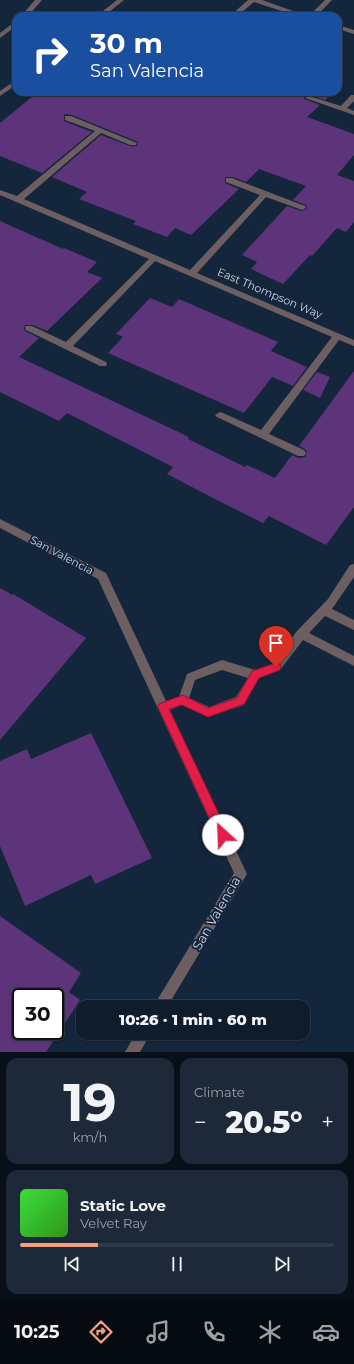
<!DOCTYPE html>
<meta charset="utf-8">
<style>
:root{--surface:#0f1c2c;--page:#1d2938;--text:#f1f3f6;--muted:#9ba1a9;--line:#2f3a48;--accent:#f2a080}
body{margin:0;font-family:Montserrat,sans-serif;background:var(--page);color:var(--text);height:100vh;display:flex;flex-direction:column;font-size:15px;white-space:nowrap}
*{box-sizing:border-box;margin:0}
p{font-size:13px;color:var(--muted)}
.icon{flex:none;width:22px;height:22px;fill:none;stroke:currentColor;stroke-width:2;stroke-linecap:round;stroke-linejoin:round}
.map{position:relative;height:1052px;overflow:hidden}
.details{display:flex;flex-direction:column;gap:6px;padding:6px;background:#080f18;flex:1}
.details>*{flex:none}
.guide{position:absolute;left:12px;top:12px;width:330px;height:84px;border-radius:12px;box-shadow:0 1px 3px #0004,0 0 0 1px var(--line);background:#1a4fa0;color:#fff;overflow:hidden}
.speed{position:absolute;left:12px;top:988px;display:flex;gap:8px;font-size:20px;font-weight:700;text-align:center}
.speed>*{display:grid;place-content:center;width:52px;height:52px;border-radius:50%;background:var(--surface);box-shadow:0 1px 3px #0004,0 0 0 1px var(--line);line-height:1}
.speed .limit{border:2px solid #111;border-radius:6px;background:#fff;color:#111}
.pin{position:absolute;display:grid;place-items:center;width:34px;height:34px;color:#fff;margin:-41px -17px;border-radius:50% 50% 50% 0;rotate:-45deg;box-shadow:0 0 4px #0007}
.pin .icon{rotate:45deg}
.me{position:absolute;width:44px;margin:-22px;rotate:335deg;stroke-linejoin:round;filter:drop-shadow(0 0 3px #0008)}
.turn{display:flex;align-items:center;gap:14px;height:84px;padding:0 12px;font-size:18px}
.turn .icon{width:52px;height:52px;stroke-width:2.5}
.turn b{display:block;font-size:28px;line-height:34px}
.big{font-size:30px;font-weight:800;line-height:1.1}
.details .card{flex:1;display:flex;flex-direction:column;justify-content:center;gap:6px;min-width:0;padding:0 14px;border-radius:12px;background:var(--page)}
.details .dial{align-items:center;gap:0}
.dial b{font-size:52px;line-height:1}
.song{display:flex;align-items:center;gap:12px}
.cover{width:48px;height:48px;border-radius:6px;background:linear-gradient(135deg,hsl(120 70% 55%),hsl(110 70% 35%))}
.played{height:4px;border-radius:2px;background:linear-gradient(90deg,var(--accent) 25%,var(--line) 25%)}
.keys{display:flex;justify-content:space-around;direction:ltr}
.heat{display:flex;justify-content:space-between;align-items:center;font-size:22px;direction:ltr}
.details .tiles{flex:1;display:grid;gap:6px;grid-template-columns:1fr 1fr}
.card:last-child{grid-column:span 2}
.trip{position:absolute;left:76px;top:1000px;width:234px;height:40px;border-radius:12px;background:var(--surface);box-shadow:0 1px 3px #0004,0 0 0 1px var(--line);font-weight:800;line-height:40px;text-align:center}
.menu{display:flex;height:64px;justify-content:space-around;align-items:center;background:#060b12;color:var(--muted)}
.menu .icon{width:28px;height:28px}
.menu .selected{color:var(--accent)}
.menu b{font-size:18px;color:var(--text)}
.map>svg:first-child{display:block}
.building{fill:#5d347a;fill-rule:evenodd}
.lines{fill:none;stroke-linecap:round;stroke-linejoin:round}
.minor{fill:#6d5e62;fill-rule:evenodd}
.route{fill:#e11d48;stroke:#92132f}
.labels{text-anchor:middle;stroke-width:4;stroke-linejoin:round;paint-order:stroke}
.street-label{font-size:11px;fill:#cbd6e5;stroke:#14263b}
.near-street-label{font-size:13px;fill:#cbd6e5;stroke:#14263b}
</style>
<div class="map">
<svg width="354" height="1052" viewBox="0 0 354 1052">
<rect width="100%" height="100%" fill="#14263b"/>
<g class="building">
<polygon points="38,92 333,92 325,100 309,95 304,97 304,99 320,105 307,117 354,134 354,155 337,175 354,181 354,222 346,232 337,228 312,256 310,255 283,284 251,269 257,262 242,255 287,206 301,211 307,209 306,205 293,200 306,186 259,169 246,182 233,177 225,177 225,183 239,189 191,235 175,228 167,237 133,224 136,221 79,199 87,192 52,177 101,135 130,146 137,146 138,142 72,115 65,114 64,116 64,121 92,132 42,173 0,156 0,123"/>
<polygon points="0,221 63,249 64,248 97,262 87,272 102,278 47,331 33,325 25,325 24,329 25,331 39,338 19,357 189,437 188,439 245,467 247,465 275,478 292,455 298,458 305,457 307,452 305,449 299,446 354,371 354,507 326,545 269,516 263,523 215,499 167,474 173,467 67,413 59,421 0,392"/>
<polygon points="150,298 172,307 179,299 278,342 271,351 307,367 293,386 272,377 244,413 108,353 123,337 116,334"/>
<polygon points="317,372 330,377 320,398 303,390"/>
<polygon points="0,588 12,595 13,594 86,638 0,740"/>
<polygon points="91,733 152,858 95,884 91,875 25,906 0,846 0,761 27,749 31,759"/>
<path d="M0,916L81,973L69,992L80,1000L46,1052H0ZM21,997H55V1031H21Z"/>
</g>
<g class="lines">
<g class="minor">
<polygon points="35,0 42,0 28,16 21,16"/>
<polygon points="117,0 124,0 104,16 97,16"/>
<polygon points="248,0 262,0 307,16 297,16 254,2 237,16 230,16"/>
<polygon points="325,0 332,0 316,16 309,16"/>
<polygon points="16,21 16,26 0,38 0,33"/>
<polygon points="338,25 354,30 354,34 338,29"/>
<polygon points="16,80 16,85 0,96 0,91"/>
<polygon points="351,95 354,95 354,101 347,108 354,111 354,115 305,98 309,96 341,106"/>
<polygon points="65,116 71,116 137,143 136,145 130,145 101,133 24,199 190,270 260,195 226,182 226,178 232,178 305,206 306,208 302,210 266,197 197,273 354,340 354,346 339,340 269,434 304,450 306,453 304,456 298,456 217,417 215,415 220,412 223,413 261,430 332,337 155,261 73,346 106,362 107,364 106,366 100,366 26,330 25,328 26,326 32,326 66,342 149,259 0,195 0,190 17,196 95,131 65,120"/>
<path d="M0,519L106,573L166,701L179,697L187,674L222,660L255,670L272,664L297,631L328,599L350,565L354,564V577L332,609L354,620V630L325,616L309,633L354,656V666L303,640L280,670L259,678L244,705L208,717L182,705L170,710L247,874L167,1007H153L234,873L98,579L0,528ZM222,670L248,678L236,697L209,707L189,698L195,680Z"/>
<polygon points="136,1033 151,1033 140,1052 125,1052"/>
</g>
</g>
<polygon class="route" points="276,663 280,664 281,667 280,670 259,678 244,704 208,717 182,705 169,709 229,835 227,839 223,840 219,839 158,707 159,704 183,695 208,708 237,698 252,671"/>
<g class="labels">
<g class="street-label">
<text transform="translate(270 293) rotate(23)" y="4">East Thompson Way</text>
<text transform="translate(62 555) rotate(28)" y="4">San Valencia</text>
</g>
<g class="near-street-label">
<text transform="translate(216 913) rotate(-60)" y="5">San Valencia</text>
</g>
</g>
</svg>
<div class="speed"><div class="limit">30</div></div>
<div class="pin" style="left:276px;top:667px;background:#d93025"><svg class="icon" aria-label="arrive" viewBox="0 0 24 24"><path d="M6 21V4h12l-3 4 3 4H6"/></svg></div>
<svg class="me" style="left:223px;top:835px" viewBox="-20 -20 40 40"><circle r="19" fill="#fff"/><path d="M0-13L10 11 0 6-10 11z" fill="#e11d48"/></svg>
<div class="trip">10:26 · 1 min · 60 m</div>
<div class="guide">
<div class="turn"><svg class="icon" aria-label="right" viewBox="0 0 24 24"><path d="M7 20v-9h11M14 6l5 5-5 5"/></svg><div><b>30 m</b>San Valencia</div></div>
</div>
</div>
<section class="details">
<div class="tiles">
<div class="card dial"><b>19</b><p>km/h</p></div>
<div class="card"><p>Climate</p>
<div class="heat"><a>−</a><b class="big">20.5°</b><a>+</a></div>
</div>
<div class="card">
<div class="song"><i class="cover"></i><div><b>Static Love</b><p>Velvet Ray</p></div></div>
<div class="played"></div>
<div class="keys"><svg class="icon" aria-label="previous" viewBox="0 0 24 24"><path d="M18 5L8 12l10 7zM5 5v14"/></svg><svg class="icon" aria-label="pause" viewBox="0 0 24 24"><path d="M8 5v14M16 5v14"/></svg><svg class="icon" aria-label="next" viewBox="0 0 24 24"><path d="M6 5l10 7-10 7zM19 5v14"/></svg></div>
</div>
</div>
</section>
<nav class="menu">
<b>10:25</b>
<svg class="icon selected" aria-label="directions" viewBox="0 0 24 24"><path d="M12 3l9 9-9 9-9-9zM9 14v-3h6M13 9l2 2-2 2"/></svg>
<svg class="icon" aria-label="music" viewBox="0 0 24 24"><path d="M9 18V5l10-2v13"/><circle cx="6" cy="18" r="3"/><circle cx="16" cy="16" r="3"/></svg>
<svg class="icon" aria-label="phone" viewBox="0 0 24 24"><path d="M5 4h4l2 5-3 2q2 4 5 5l2-3 5 2v4C11 20 4 13 5 4z"/></svg>
<svg class="icon" aria-label="climate" viewBox="0 0 24 24"><path d="M12 3v18M4 7l16 10M4 17L20 7"/></svg>
<svg class="icon" aria-label="car" viewBox="0 0 24 24"><path d="M5 17H2v-5l4-1 3-4h7l3 4 3 1v5h-3M9 17h6M6 11h13"/><circle cx="7" cy="17" r="2"/><circle cx="17" cy="17" r="2"/></svg>
</nav>
